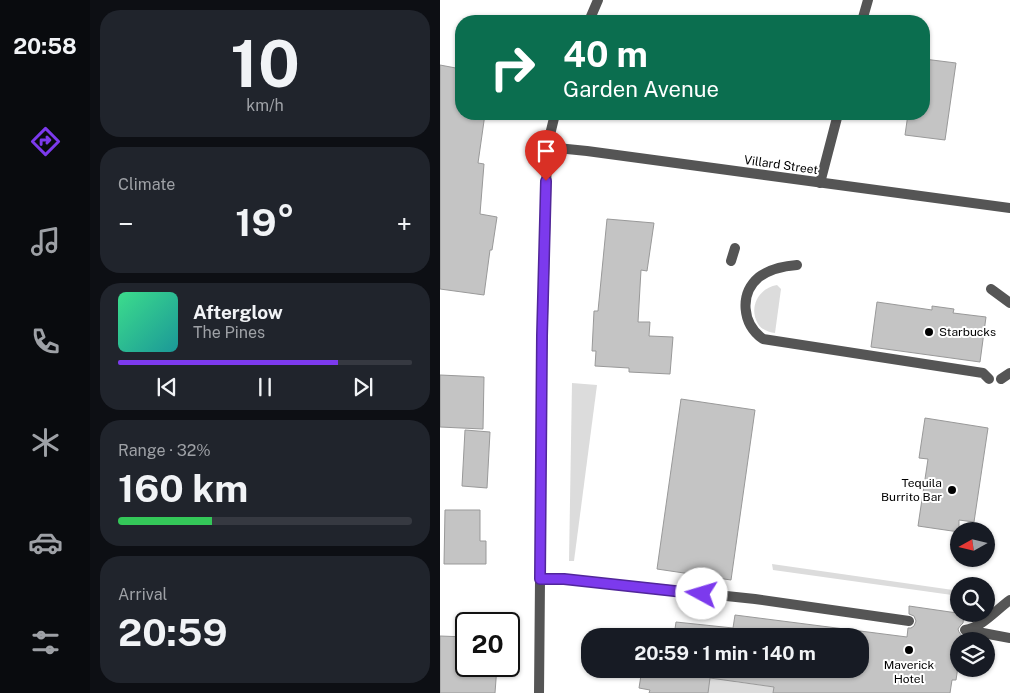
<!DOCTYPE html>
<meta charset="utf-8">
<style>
:root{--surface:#171b24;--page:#20242c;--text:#f1f3f6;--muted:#9ea1a6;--line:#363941;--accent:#7c3aed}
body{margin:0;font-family:"Public Sans",sans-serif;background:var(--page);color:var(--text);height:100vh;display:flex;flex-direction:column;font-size:19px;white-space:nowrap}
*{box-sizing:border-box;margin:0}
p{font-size:16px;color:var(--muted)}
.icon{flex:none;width:28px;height:28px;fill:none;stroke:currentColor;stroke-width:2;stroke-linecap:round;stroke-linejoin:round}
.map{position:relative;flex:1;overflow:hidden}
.sheet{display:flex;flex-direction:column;gap:10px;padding:10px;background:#0d0f14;width:350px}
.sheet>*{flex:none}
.guide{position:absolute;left:15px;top:15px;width:475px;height:105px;border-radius:20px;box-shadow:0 1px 4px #0004;background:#0b6e4f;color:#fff;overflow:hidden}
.needle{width:32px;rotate:262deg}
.fabs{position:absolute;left:510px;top:522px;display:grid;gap:10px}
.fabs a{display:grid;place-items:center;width:45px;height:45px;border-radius:50%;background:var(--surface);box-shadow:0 1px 4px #0004;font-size:25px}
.speed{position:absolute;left:15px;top:612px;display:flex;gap:10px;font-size:25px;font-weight:700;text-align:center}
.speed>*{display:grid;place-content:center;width:65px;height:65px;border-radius:50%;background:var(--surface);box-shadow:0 1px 4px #0004;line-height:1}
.speed .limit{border:2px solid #111;border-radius:8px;background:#fff;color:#111}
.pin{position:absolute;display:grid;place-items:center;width:42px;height:42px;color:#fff;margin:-51px -21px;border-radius:50% 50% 50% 0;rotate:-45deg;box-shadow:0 0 5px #0007}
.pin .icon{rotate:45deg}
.me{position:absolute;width:55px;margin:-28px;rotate:276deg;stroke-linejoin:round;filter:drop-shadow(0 0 4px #0008)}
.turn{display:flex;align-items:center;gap:18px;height:105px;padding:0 25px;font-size:22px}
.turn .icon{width:65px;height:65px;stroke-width:2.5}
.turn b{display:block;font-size:35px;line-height:42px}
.big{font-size:38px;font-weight:700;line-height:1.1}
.sheet .tile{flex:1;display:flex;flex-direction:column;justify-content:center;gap:8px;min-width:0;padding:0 18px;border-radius:20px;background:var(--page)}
.sheet .dial{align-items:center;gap:0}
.dial b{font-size:65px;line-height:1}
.song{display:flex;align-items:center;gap:15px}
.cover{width:60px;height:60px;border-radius:8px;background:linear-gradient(135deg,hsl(150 70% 55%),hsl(180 70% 35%))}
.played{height:5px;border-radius:2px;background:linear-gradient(90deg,var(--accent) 75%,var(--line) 75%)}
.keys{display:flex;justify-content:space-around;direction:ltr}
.heat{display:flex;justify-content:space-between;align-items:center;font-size:28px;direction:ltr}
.charge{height:8px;border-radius:4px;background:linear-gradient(90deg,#34c759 32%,var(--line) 0)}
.trip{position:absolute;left:141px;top:628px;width:288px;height:50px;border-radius:20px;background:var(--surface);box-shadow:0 1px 4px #0004;font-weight:700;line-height:50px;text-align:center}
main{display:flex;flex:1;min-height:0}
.tabs{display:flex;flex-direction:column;width:90px;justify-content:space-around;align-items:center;background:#090b0e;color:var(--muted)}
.tabs .icon{width:35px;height:35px}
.tabs .on{color:var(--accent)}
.tabs b{font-size:22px;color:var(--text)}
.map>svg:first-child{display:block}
.green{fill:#dcdcdc}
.building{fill:#c4c4c4;stroke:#999}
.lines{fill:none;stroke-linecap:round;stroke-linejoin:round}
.lane{stroke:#555;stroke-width:10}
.street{stroke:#555;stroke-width:10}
.route-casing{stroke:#51269a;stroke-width:12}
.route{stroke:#7c3aed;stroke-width:9}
.poi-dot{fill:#000;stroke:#fff;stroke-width:2}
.labels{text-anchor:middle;stroke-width:4;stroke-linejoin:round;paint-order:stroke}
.street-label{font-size:12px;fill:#000;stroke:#fff}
.poi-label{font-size:12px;fill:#000;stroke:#fff;text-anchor:start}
</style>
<main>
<nav class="tabs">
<b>20:58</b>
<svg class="icon on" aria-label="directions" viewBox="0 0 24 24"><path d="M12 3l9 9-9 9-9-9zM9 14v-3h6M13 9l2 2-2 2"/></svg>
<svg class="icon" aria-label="music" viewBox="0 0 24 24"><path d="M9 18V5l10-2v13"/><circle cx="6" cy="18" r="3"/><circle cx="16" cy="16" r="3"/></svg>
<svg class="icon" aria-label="phone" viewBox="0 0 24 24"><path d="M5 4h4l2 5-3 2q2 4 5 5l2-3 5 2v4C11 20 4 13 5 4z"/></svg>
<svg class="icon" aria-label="climate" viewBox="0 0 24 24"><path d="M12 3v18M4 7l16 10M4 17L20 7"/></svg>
<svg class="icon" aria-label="car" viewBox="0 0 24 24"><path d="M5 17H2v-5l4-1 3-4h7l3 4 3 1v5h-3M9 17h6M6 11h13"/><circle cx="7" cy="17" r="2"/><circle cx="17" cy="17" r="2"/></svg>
<svg class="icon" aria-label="filters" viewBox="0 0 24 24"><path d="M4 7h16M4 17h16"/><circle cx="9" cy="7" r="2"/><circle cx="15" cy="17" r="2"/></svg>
</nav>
<section class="sheet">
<div class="tile dial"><b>10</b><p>km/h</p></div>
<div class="tile"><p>Climate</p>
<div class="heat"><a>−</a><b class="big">19°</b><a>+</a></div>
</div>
<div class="tile">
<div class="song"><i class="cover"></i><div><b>Afterglow</b><p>The Pines</p></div></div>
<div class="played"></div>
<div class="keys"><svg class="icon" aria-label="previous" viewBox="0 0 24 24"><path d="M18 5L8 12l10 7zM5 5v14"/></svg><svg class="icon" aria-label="pause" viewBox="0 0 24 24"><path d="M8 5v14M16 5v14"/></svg><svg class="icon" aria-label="next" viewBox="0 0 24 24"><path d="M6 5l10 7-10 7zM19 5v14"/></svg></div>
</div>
<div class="tile"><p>Range · 32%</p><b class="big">160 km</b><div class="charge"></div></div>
<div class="tile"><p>Arrival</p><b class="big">20:59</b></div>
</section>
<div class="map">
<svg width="570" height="693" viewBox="0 0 570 693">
<rect width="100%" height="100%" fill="#fff"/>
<g class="green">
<path d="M337,285L341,289L335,333C329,332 322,330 318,324C308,307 319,288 337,285Z"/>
<polygon points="132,383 157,385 134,561 129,561"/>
<polygon points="332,564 513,590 512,595 333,570"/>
<polygon points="258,669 296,669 295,682 334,687 333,693 268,693 257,678"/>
</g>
<g class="building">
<polygon points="484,59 516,63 505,140 465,135 468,114 484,114"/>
<polygon points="0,65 21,69 21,114 45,114 38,163 44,164 40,214 57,217 52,250 50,250 44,295 0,289"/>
<polygon points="167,219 214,223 207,271 201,270 198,322 210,322 209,336 233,337 230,374 189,372 189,368 155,366 156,351 152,351 154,311 158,311"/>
<polygon points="437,302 492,310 492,306 514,309 513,313 546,317 540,362 431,347"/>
<polygon points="0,375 44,377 43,429 0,427"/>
<polygon points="241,399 315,410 291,580 217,569"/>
<polygon points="485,418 548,428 534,522 519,520 519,532 478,526 488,459 479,458"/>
<polygon points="25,430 50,432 47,488 22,486"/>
<polygon points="5,510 40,510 40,541 46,541 46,564 4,564"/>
<polygon points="469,606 524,614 523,623 520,626 518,629 519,632 522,636 521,641 519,641 519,660 516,680 512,680 510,693 333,693 334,687 270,678 268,693 209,693 210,690 199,688 202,669 420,669 420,636 234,636 236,622 293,628 295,615 467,637 468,628 471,628 474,626 476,621 474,616 469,614"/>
<polygon points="0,636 26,637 26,666 57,666 55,693 0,693"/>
</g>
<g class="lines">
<g class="lane">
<polyline points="422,21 428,0"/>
<polyline points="380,183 398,114"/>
<polyline points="291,261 295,248"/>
<path d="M357,265C344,266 330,269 319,277C299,294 302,324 323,339L543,373L549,379"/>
<polyline points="551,289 570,303"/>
<polyline points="561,379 570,373"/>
<polyline points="100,579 124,579 315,599 469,621"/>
<path d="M525,630C542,627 556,610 570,600"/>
<polyline points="527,630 570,638"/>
</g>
<g class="street">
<polyline points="149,21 158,0"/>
<polyline points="107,147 147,151 570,208"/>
<polyline points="99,693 102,355 106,198 107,147 115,114"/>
</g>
</g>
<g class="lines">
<defs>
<polyline id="route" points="106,181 102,336 100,579 124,579 262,594"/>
</defs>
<use href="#route" class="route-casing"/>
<use href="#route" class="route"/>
</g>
<g class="poi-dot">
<circle cx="489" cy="332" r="5"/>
<circle cx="512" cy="490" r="5"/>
<circle cx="469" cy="650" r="5"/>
</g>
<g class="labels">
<g class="street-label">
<text transform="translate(341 165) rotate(8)" y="4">Villard Street</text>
</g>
<g class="poi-label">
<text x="499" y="336">Starbucks</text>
<text x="502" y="487" text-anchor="end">Tequila<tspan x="502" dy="14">Burrito Bar</tspan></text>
<text x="469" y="669" text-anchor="middle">Maverick<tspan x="469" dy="14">Hotel</tspan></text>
</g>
</g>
</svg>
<div class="fabs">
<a><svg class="needle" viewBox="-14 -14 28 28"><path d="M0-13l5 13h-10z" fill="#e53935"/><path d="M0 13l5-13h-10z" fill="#9ea1a6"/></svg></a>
<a><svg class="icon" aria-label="search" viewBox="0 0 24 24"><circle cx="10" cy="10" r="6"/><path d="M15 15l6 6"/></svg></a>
<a><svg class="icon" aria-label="layers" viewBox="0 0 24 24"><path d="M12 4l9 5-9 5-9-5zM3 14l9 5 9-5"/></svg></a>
</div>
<div class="speed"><div class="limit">20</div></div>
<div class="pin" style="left:106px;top:181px;background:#d93025"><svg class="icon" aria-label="arrive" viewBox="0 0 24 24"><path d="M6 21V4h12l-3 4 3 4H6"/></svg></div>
<svg class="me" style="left:262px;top:594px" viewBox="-20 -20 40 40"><circle r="19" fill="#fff"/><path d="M0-13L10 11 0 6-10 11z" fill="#7c3aed"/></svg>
<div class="trip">20:59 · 1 min · 140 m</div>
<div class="guide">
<div class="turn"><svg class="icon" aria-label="right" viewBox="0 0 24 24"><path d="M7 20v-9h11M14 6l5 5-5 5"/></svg><div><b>40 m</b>Garden Avenue</div></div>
</div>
</div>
</main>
